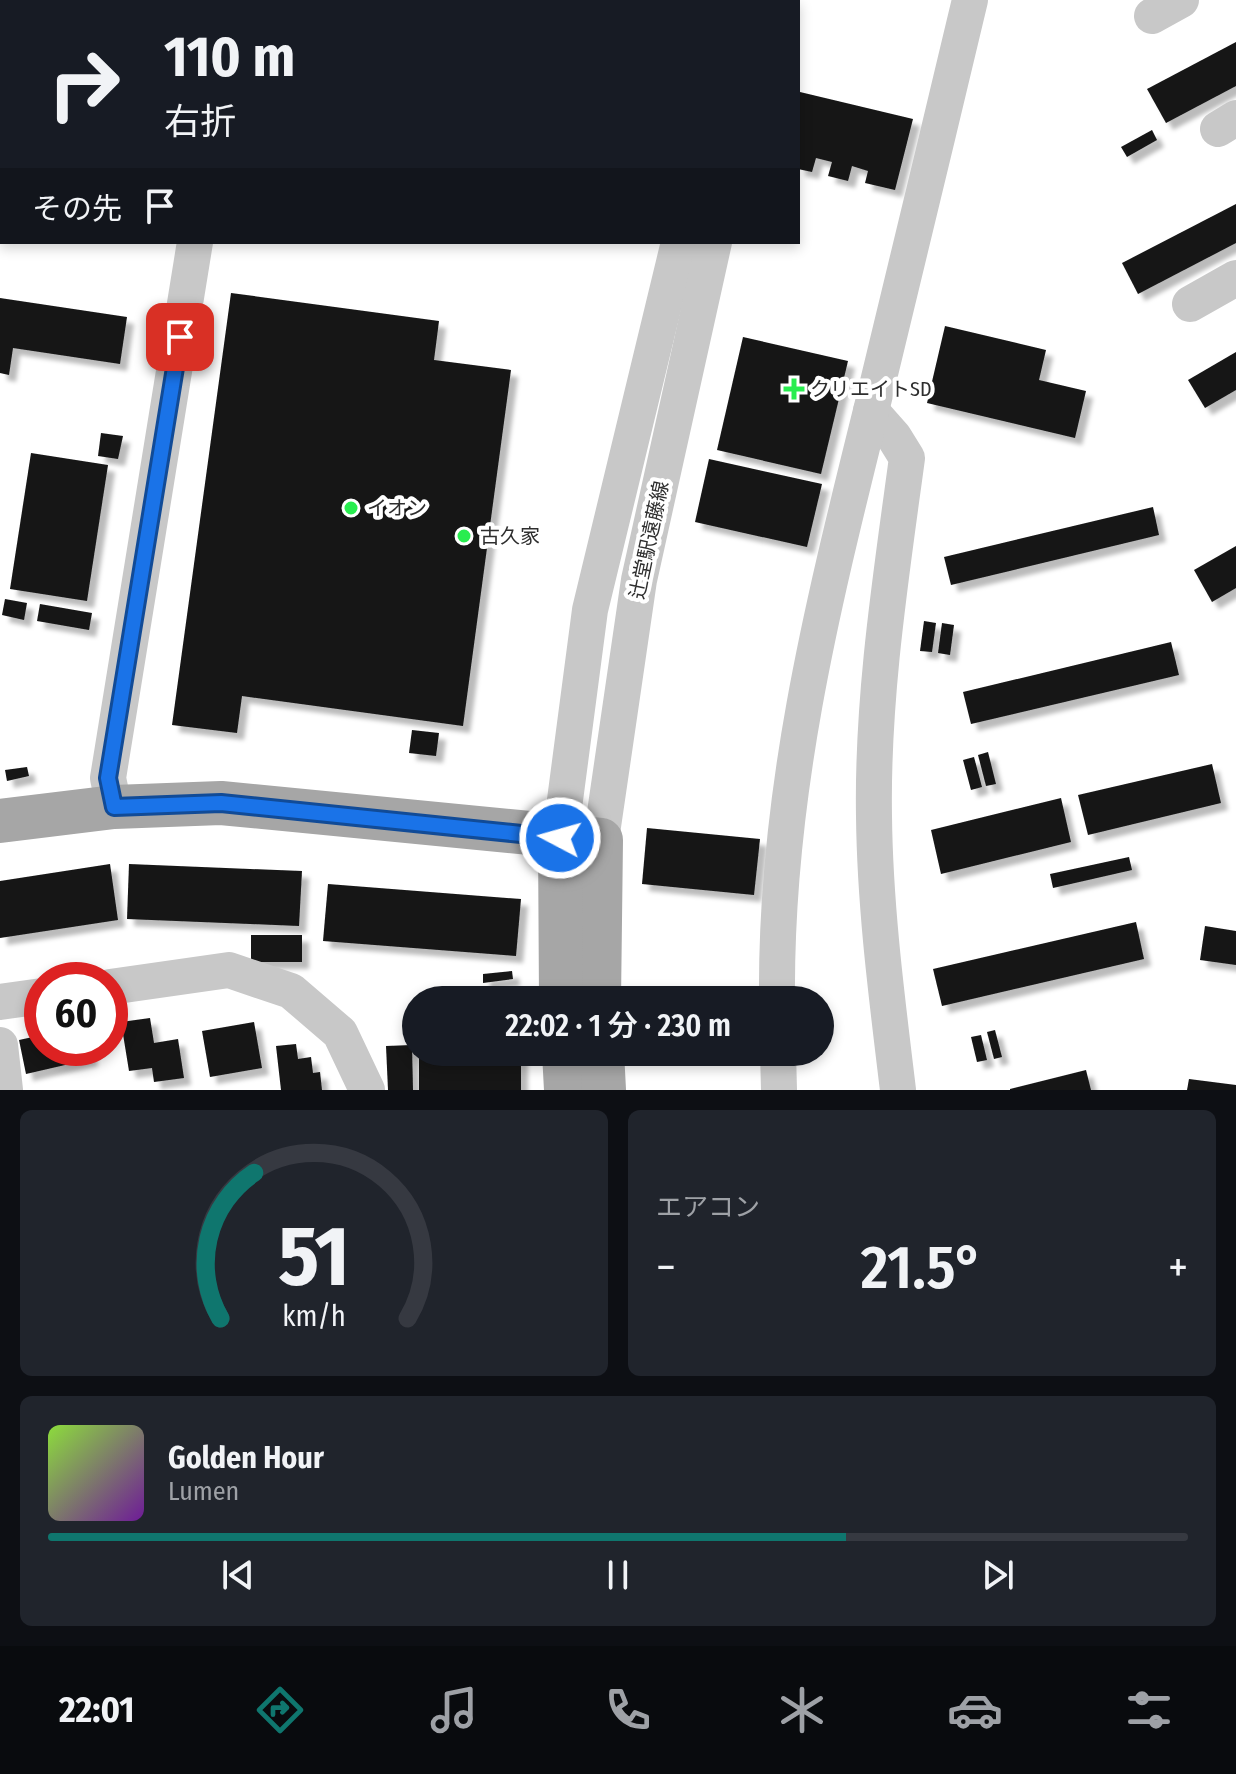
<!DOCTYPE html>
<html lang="ja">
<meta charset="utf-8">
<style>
:root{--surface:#171b24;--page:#20242c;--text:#f1f3f6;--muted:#9ea1a6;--line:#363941;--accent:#0f766e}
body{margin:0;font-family:"Fira Sans Condensed","Noto Sans JP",sans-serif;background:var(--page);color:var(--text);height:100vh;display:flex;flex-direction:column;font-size:30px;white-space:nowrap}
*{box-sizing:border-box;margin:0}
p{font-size:26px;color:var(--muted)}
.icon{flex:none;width:44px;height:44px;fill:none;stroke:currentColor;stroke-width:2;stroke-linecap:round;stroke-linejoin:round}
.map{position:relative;height:1090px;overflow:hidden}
.details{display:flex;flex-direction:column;gap:20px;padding:20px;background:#0d0f14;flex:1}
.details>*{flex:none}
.hud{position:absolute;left:0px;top:0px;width:800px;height:244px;box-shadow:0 4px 12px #0003;background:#171b24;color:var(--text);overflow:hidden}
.speed{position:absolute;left:24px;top:962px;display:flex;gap:16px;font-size:40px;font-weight:700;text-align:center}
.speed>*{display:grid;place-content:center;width:104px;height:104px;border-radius:50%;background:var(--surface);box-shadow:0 4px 12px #0003;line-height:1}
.speed .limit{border:12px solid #d22;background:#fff;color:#111}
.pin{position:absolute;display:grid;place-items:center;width:68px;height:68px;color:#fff;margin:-34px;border-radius:16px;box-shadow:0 4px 12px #0006}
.me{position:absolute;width:88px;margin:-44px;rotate:276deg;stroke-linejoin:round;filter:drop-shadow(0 0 6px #0008)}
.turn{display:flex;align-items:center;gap:28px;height:168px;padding:0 32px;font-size:36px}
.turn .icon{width:104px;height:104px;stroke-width:2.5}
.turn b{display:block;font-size:56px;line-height:68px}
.then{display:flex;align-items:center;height:76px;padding:0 32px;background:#0003;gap:16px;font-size:30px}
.big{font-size:60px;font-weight:600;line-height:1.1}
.details .tile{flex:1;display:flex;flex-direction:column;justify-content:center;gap:12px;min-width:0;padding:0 28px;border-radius:12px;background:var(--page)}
.details .dial{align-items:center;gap:0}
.dial svg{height:208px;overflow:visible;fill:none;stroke:var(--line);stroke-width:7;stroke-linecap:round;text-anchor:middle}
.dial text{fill:var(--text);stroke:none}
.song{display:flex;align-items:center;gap:24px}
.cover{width:96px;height:96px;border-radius:12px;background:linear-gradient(135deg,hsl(90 70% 55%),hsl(280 70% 35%))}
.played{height:8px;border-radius:4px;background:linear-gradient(90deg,var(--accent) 70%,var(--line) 70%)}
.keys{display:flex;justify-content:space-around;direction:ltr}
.heat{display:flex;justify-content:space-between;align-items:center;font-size:44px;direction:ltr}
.details .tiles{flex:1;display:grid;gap:20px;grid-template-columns:1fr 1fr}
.tile:last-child{grid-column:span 2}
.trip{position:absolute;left:402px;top:986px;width:432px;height:80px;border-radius:40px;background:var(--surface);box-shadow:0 4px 12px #0003;font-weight:600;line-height:80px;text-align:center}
.dock{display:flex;height:128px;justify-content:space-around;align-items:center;background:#090b0e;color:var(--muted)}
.dock .icon{width:56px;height:56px}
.dock .on{color:var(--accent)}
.dock b{font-size:36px;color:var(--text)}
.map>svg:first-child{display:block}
.building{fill:#151515;filter:url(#shadow)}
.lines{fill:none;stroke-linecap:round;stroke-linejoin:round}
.minor{stroke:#c8c8c8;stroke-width:36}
.major{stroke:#a6a6a6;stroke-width:44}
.route-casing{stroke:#114b97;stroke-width:20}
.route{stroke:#1a73e8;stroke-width:14}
.poi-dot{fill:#28ed4f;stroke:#fff;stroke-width:3}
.labels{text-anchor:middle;stroke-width:8;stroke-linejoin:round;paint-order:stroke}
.poi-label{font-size:20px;fill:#2e2e2e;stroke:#fff;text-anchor:start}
.street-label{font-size:20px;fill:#2e2e2e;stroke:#fff}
</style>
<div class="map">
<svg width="1236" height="1090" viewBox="0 0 1236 1090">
<defs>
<filter id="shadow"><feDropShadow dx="7" dy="7" stdDeviation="2" flood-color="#0004"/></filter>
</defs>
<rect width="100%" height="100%" fill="#fff"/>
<g class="building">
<polygon points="1236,42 1236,86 1166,123 1147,89"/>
<polygon points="800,92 913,119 895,190 865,183 868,171 852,166 848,181 828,176 832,162 816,158 812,172 798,169"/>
<polygon points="1152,130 1157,140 1127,157 1121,147"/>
<polygon points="1236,204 1236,243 1138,294 1122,263"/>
<polygon points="231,293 439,321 434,360 511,370 463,726 242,696 237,733 172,725"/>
<polygon points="0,298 127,317 120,364 13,348 9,375 0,373"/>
<polygon points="945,326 1046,350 1039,380 1086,391 1075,438 927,403"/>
<polygon points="743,337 848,361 821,474 717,450"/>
<polygon points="1236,352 1236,390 1205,408 1188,380"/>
<polygon points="101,433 123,436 118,459 98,456"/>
<polygon points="31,453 108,465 87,601 10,589"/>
<polygon points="709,459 822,484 807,547 695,522"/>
<polygon points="1153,507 1159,535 951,585 944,557"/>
<polygon points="1236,546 1236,588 1212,602 1194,570"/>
<polygon points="5,599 27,603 24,620 2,615"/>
<polygon points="40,604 92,613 89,630 37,621"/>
<polygon points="924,621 936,623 932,652 920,651"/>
<polygon points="942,623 954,625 950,655 938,653"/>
<polygon points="1171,642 1179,675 971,724 963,692"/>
<polygon points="412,730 439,733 436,756 409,753"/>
<polygon points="988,752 996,784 986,786 978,755"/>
<polygon points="974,757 982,787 971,790 963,760"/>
<polygon points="1212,764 1221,803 1088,835 1078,795"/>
<polygon points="27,767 29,776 7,781 5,770"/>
<polygon points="1061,798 1071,842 941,874 931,830"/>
<polygon points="647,828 760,839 754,895 642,884"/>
<polygon points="1129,857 1132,870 1053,888 1050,874"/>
<polygon points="110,864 118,920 0,938 0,881"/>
<polygon points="129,864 302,871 299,926 127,919"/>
<polygon points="328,884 521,899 516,956 323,941"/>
<polygon points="1136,922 1144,959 942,1006 933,969"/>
<polygon points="1205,926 1236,931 1236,965 1200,960"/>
<rect x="251" y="935" width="51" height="27"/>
<polygon points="512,971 513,979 483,983 483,974"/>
<polygon points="150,1018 154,1043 178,1039 184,1078 154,1082 152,1068 129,1071 121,1022"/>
<polygon points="254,1022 262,1068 210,1077 202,1031"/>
<polygon points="995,1030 1002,1057 994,1059 987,1032"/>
<polygon points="42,1035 42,1048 89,1048 91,1059 26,1074 19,1040"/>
<polygon points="981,1035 987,1060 977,1062 971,1037"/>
<polygon points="296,1044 298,1059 311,1057 313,1073 320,1072 322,1090 281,1090 276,1046"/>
<polygon points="412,1045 413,1090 388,1090 386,1046"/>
<rect x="419" y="1052" width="102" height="38"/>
<polygon points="1086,1070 1091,1090 1010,1090 1010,1089"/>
<polygon points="1189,1079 1236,1085 1236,1090 1187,1090"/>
</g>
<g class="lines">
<g class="minor">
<polyline points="227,0 228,2"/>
<polyline points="468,0 468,2"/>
<polyline points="120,2 123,0"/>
<polyline points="738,2 738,0"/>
<polyline points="774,2 774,0"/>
<polyline points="1152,16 1181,0"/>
<polyline points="0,103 2,101"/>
<polyline points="1218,129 1236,118"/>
<polyline points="1190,304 1236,278"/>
<path d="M871,411L894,437L907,458C891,576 872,697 874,816C875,908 887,999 898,1090"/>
<polyline points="114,807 108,778 195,242"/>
<polyline points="560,838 590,610 679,242"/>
<polyline points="601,840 639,580 714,242"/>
<polyline points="110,987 229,970 291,991 340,1033 367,1090"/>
<path d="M777,1000C775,795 822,608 871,411C905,274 937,137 970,0"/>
<polyline points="0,1002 42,996"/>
<polyline points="0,1045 5,1090"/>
<polyline points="778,1052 779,1090"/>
</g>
<g class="major">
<polyline points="0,821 114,807 221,803 601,840 599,1000"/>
<polyline points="560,838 561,1000"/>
<polyline points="564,1052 566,1090"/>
<polyline points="602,1052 604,1090"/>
</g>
</g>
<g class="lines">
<defs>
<polyline id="route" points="180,337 108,778 114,807 221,803 560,838"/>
</defs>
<use href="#route" class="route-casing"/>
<use href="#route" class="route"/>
</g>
<g class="poi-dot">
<path d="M790 377h8v8h8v8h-8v8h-8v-8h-8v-8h8z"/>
<circle cx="351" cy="508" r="8"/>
<circle cx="464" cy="536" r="8"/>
</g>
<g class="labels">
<g class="poi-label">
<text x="810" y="396">クリエイトSD</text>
<text x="367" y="515">イオン</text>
<text x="480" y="543">古久家</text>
</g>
<g class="street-label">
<text transform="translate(649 540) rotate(-78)" y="7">辻堂駅遠藤線</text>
</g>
</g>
</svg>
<div class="speed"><div class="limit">60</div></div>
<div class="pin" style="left:180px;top:337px;background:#d93025"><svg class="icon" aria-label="arrive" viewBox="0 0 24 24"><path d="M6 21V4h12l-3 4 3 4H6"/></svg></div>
<svg class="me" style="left:560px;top:838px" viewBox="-20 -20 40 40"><circle r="17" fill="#1a73e8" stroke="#fff" stroke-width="3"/><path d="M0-11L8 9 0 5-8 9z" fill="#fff"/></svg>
<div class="trip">22:02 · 1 分 · 230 m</div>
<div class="hud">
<div class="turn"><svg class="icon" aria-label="right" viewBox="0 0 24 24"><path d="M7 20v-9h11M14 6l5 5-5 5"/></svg><div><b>110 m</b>右折</div></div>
<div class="then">その先<svg class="icon" aria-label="arrive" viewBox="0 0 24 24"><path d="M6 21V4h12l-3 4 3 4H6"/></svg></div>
</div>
</div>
<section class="details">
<div class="tiles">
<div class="tile dial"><svg viewBox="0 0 100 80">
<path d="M14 69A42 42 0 1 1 86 69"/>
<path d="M14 69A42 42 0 0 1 27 13" stroke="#0f766e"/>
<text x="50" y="56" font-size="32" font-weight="700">51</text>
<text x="50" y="72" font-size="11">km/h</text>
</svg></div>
<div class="tile"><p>エアコン</p>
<div class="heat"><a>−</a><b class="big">21.5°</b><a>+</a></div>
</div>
<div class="tile">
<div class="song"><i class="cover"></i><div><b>Golden Hour</b><p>Lumen</p></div></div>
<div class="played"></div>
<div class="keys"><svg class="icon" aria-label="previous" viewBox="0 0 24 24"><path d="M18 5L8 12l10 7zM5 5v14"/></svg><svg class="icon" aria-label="pause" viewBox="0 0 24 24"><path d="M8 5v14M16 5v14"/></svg><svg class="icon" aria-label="next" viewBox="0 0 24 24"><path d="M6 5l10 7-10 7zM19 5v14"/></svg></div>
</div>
</div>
</section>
<nav class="dock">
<b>22:01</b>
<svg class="icon on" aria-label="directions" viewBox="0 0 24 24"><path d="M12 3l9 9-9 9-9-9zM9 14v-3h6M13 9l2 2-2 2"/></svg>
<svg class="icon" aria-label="music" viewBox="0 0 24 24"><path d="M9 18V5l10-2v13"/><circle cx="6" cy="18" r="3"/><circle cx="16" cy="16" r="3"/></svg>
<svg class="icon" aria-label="phone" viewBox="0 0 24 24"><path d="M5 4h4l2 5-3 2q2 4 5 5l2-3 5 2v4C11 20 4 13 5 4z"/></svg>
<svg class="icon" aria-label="climate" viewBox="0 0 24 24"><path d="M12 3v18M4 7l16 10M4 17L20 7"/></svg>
<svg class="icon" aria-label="car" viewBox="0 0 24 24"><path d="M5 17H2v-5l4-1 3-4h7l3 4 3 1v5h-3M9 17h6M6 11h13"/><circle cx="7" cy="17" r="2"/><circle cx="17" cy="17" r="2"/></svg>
<svg class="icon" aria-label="filters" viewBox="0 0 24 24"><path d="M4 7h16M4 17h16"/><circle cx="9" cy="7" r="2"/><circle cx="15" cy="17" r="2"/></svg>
</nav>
